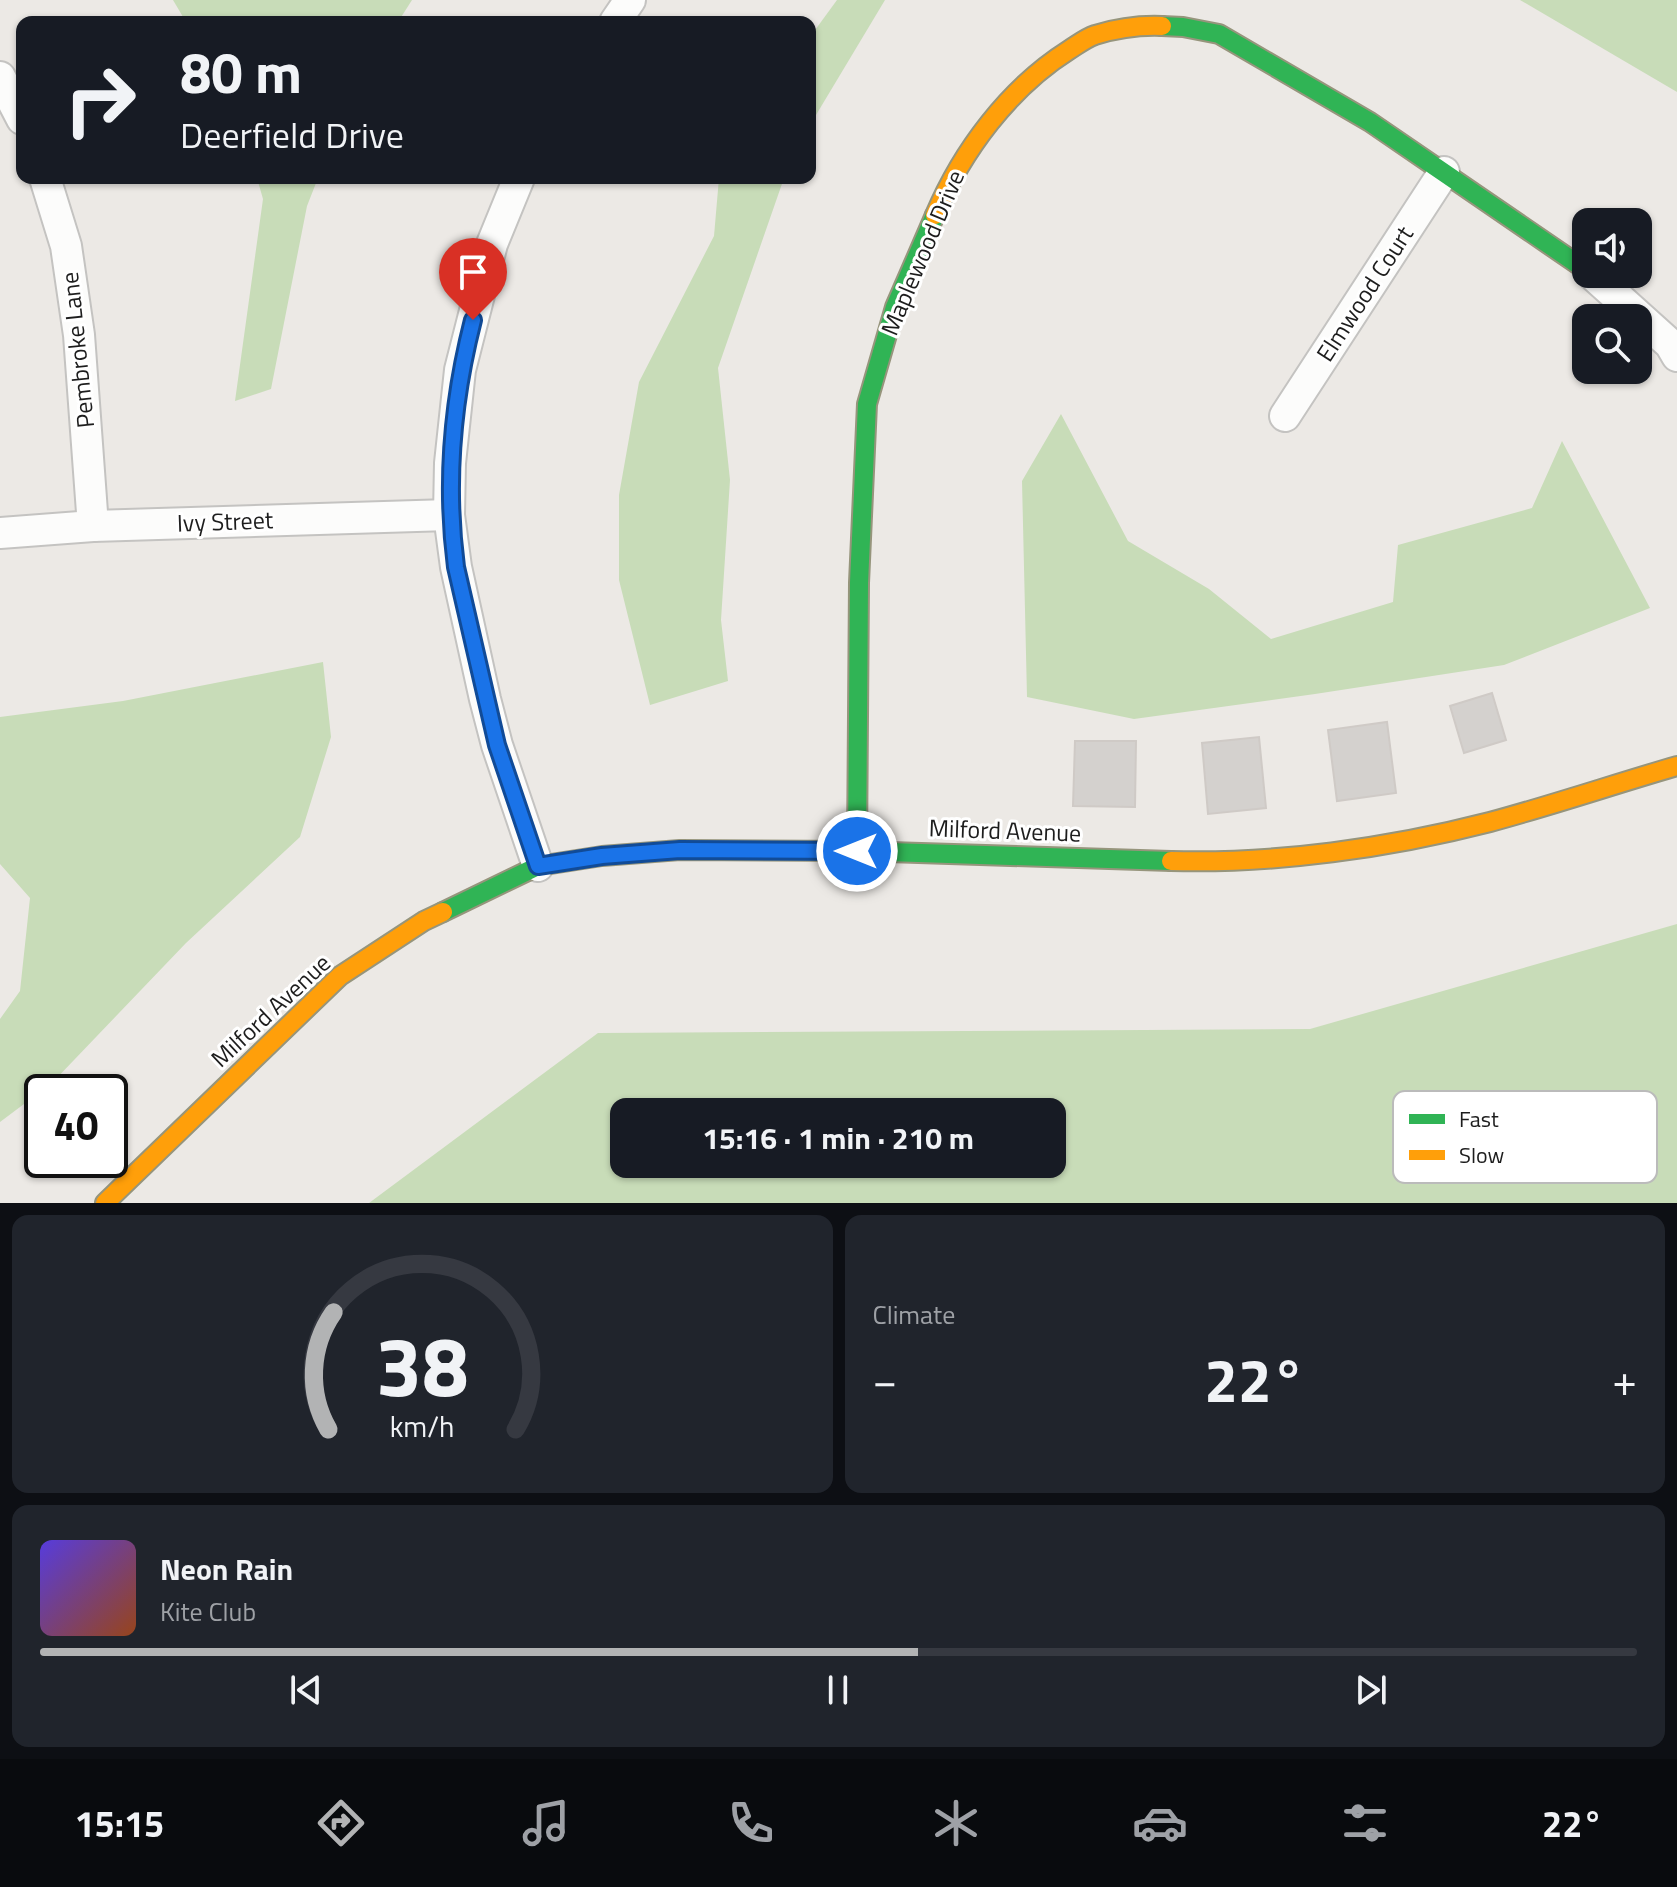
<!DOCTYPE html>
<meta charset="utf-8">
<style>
:root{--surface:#171b24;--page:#20242c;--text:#f1f3f6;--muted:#9ea1a6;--line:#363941;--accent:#b2b3b4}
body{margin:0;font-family:"Titillium Web",sans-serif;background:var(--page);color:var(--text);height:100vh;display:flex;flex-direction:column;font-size:30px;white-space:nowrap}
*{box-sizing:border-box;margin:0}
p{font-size:26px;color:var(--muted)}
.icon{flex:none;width:44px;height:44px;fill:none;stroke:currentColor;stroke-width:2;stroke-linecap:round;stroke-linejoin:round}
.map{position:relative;height:1203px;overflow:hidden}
.drawer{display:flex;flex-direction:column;gap:12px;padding:12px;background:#0d0f14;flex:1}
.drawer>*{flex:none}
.guide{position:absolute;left:16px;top:16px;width:800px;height:168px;border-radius:16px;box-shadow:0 2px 6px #0004;background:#171b24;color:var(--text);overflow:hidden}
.controls{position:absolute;left:1572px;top:208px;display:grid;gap:16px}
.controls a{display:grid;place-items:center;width:80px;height:80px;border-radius:16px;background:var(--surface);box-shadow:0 2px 6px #0004;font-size:40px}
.speed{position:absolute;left:24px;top:1074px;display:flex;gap:16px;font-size:40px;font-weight:700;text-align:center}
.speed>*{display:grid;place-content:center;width:104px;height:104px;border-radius:50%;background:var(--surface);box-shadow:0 2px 6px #0004;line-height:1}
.speed .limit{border:4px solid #111;border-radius:12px;background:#fff;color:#111}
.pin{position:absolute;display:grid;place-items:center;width:68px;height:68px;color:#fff;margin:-82px -34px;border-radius:50% 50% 50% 0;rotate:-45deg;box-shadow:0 0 8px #0007}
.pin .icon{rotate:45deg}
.me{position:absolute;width:88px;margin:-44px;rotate:270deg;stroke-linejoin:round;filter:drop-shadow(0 0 6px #0008)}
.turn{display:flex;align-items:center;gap:28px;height:168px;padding:0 32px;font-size:36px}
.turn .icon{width:104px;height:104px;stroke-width:2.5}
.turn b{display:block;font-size:56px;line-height:68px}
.big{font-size:60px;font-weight:700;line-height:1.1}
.drawer .tile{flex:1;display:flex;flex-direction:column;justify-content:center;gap:12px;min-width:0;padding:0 28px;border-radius:16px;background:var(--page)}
.drawer .dial{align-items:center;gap:0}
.dial svg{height:208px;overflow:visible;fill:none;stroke:var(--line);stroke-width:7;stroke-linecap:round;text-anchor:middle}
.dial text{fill:var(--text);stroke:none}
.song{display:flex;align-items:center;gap:24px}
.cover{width:96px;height:96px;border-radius:12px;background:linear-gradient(135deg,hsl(250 70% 55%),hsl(20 70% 35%))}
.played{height:8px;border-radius:4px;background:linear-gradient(90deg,var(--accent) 55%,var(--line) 55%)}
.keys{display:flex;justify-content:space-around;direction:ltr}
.heat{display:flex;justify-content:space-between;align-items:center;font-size:44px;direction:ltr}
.drawer .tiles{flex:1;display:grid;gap:12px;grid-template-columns:1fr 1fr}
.tile:last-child{grid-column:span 2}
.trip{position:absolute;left:610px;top:1098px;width:456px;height:80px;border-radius:16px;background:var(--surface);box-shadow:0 2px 6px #0004;font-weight:700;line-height:80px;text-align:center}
.tab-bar{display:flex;height:128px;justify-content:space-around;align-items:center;background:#090b0e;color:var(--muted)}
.tab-bar .icon{width:56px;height:56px}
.tab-bar .selected{color:var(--accent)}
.tab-bar b{font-size:36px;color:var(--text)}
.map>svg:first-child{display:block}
.forest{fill:#c8dcb8;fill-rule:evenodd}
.building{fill:#d4d1ce;stroke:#cfcac6;stroke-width:2}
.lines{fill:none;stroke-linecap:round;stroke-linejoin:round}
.street-casing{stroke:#c4c3c1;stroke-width:34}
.fast-casing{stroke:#96957c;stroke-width:22}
.slow-casing{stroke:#96957c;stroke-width:22}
.street{stroke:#fcfcfb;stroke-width:30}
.fast{stroke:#30b455;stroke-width:18}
.slow{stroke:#ff9f0a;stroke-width:18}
.route-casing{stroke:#114b97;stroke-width:20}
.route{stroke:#1a73e8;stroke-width:14}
.labels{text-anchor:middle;stroke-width:6;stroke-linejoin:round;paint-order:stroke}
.street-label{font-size:24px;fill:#1d1d1d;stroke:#fff}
.key{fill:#fff;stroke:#bbb;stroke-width:2}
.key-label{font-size:22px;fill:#1d1d1d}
</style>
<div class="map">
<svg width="1677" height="1203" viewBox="0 0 1677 1203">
<rect width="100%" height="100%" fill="#ece9e5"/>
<g class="forest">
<polygon points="173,0 412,0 398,22 186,22"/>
<polygon points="837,0 885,0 810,125 810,37"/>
<polygon points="1520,0 1677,0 1677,92"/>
<polygon points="257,178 318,178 307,206 271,389 235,401 263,199"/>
<polygon points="719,178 784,178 718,368 730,480 721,620 728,681 650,705 619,580 619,495 639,382 714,236"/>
<polygon points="1061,414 1128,541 1209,589 1271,639 1393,602 1398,545 1532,508 1562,441 1650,608 1504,665 1315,694 1134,719 1027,697 1022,481"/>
<polygon points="323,662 331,737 300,837 186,943 52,1083 0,1122 0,1019 20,991 30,898 0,864 0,717 123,701"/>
<path d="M1677,924V1203H369L598,1033L1310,1029ZM1052,1112V1164H624V1112Z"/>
</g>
<g class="building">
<polygon points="1492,693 1506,740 1464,753 1450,706"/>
<polygon points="1387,722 1396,793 1337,801 1328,730"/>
<polygon points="1259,737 1266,808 1208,814 1202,743"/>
<polygon points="1075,741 1136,741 1135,807 1073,806"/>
</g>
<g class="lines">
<defs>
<g id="street">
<polyline points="615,22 630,0"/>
<polyline points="0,77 22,119"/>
<polyline points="45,178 66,246 79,335 93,526"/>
<polyline points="519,178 492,244 460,370 450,463 449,515 456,567 485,699 497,745 538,866"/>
<polyline points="1592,274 1670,344 1677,356"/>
<polyline points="1285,416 1444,172"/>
<polyline points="0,533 93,526 449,515"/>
</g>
<g id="fast">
<polyline points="1162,26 1183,27 1219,34 1370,122 1586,270"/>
<polyline points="857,851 859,583 867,404 895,307 935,215"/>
<polyline points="443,912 538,866 602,856 680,850 857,851 1171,861"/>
</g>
<g id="slow">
<path d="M935,215C962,151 1009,88 1069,50C1077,45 1086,38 1095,35C1118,28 1138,25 1162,26"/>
<path d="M1171,861C1276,864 1389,848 1490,822C1553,805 1615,784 1677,766"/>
<polyline points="105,1203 340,976 424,921 443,912"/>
</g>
</defs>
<use href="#street" class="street-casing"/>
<use href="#fast" class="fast-casing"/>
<use href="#slow" class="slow-casing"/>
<use href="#street" class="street"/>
<use href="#fast" class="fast"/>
<use href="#slow" class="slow"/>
</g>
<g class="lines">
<defs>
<path id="route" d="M473,320C452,402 445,483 456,567L497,745L538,866L602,856L680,850L857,851"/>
</defs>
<use href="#route" class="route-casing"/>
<use href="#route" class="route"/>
</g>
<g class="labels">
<g class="street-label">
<text transform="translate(923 253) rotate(-67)" y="8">Maplewood Drive</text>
<text transform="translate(1365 294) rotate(-57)" y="8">Elmwood Court</text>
<text transform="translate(78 350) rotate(-96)" y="8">Pembroke Lane</text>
<text transform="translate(225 522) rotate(-2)" y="8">Ivy Street</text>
<text transform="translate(1005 831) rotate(2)" y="8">Milford Avenue</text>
<text transform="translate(271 1011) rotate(-43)" y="8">Milford Avenue</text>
</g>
</g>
<rect x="1393" y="1091" width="264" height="92" rx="12" class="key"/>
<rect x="1409" y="1114" width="36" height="10" fill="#30b455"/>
<rect x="1409" y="1150" width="36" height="10" fill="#ff9f0a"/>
<g class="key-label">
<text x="1459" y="1127">Fast</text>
<text x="1459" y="1163">Slow</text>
</g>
</svg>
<div class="controls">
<a><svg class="icon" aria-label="sound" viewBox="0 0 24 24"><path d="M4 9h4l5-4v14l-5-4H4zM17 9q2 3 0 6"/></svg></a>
<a><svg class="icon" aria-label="search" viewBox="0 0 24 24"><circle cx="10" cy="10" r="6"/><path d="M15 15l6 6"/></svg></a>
</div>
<div class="speed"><div class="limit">40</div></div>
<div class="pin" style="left:473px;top:320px;background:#d93025"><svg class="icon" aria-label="arrive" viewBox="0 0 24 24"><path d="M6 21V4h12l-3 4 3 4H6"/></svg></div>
<svg class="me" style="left:857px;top:851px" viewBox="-20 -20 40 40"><circle r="17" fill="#1a73e8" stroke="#fff" stroke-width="3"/><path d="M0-11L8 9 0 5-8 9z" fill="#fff"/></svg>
<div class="trip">15:16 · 1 min · 210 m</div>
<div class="guide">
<div class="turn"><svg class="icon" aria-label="right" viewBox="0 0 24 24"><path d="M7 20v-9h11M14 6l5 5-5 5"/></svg><div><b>80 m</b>Deerfield Drive</div></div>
</div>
</div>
<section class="drawer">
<div class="tiles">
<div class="tile dial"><svg viewBox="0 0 100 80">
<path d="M14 69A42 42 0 1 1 86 69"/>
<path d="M14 69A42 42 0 0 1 16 24" stroke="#b2b3b4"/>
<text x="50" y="56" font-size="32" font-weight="700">38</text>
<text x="50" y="72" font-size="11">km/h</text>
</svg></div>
<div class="tile"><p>Climate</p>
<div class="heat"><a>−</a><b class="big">22°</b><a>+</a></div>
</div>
<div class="tile">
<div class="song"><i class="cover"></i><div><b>Neon Rain</b><p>Kite Club</p></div></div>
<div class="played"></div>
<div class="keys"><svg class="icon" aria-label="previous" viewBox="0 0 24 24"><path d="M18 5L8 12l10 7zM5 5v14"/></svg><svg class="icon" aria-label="pause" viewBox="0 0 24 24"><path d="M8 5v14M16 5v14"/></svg><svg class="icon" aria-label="next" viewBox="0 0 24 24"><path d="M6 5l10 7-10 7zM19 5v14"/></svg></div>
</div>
</div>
</section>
<nav class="tab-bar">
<b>15:15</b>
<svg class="icon selected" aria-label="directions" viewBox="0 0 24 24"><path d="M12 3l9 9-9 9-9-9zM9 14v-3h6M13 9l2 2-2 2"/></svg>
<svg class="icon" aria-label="music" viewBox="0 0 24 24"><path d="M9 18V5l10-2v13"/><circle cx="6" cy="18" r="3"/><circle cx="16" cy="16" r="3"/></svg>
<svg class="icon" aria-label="phone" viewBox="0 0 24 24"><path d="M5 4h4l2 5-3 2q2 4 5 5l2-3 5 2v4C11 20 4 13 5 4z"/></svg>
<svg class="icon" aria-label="climate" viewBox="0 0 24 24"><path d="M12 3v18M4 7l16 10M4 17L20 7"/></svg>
<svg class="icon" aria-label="car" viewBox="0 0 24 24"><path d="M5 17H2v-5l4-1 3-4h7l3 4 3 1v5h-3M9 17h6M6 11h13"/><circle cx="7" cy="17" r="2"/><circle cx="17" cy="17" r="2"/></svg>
<svg class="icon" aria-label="filters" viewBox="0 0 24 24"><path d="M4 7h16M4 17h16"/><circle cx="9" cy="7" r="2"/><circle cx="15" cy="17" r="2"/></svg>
<b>22°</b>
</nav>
